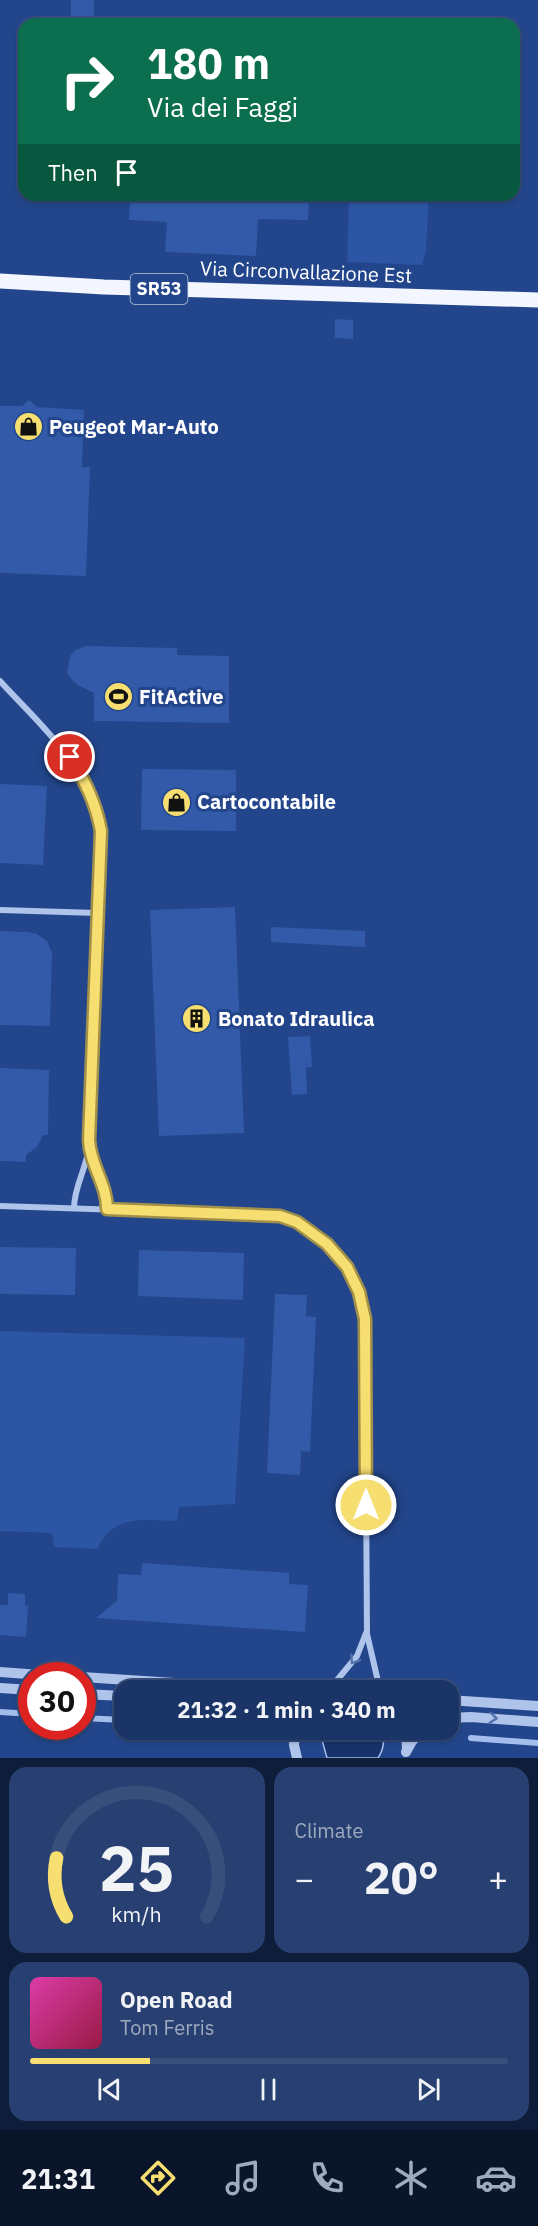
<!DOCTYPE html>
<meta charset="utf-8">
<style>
:root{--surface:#1a3468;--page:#273f71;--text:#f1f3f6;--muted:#9faac0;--line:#384f7c;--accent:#f7de71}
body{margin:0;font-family:"IBM Plex Sans",sans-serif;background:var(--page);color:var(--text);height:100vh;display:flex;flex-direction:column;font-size:22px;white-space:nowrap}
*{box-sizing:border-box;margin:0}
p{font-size:20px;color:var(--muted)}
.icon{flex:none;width:33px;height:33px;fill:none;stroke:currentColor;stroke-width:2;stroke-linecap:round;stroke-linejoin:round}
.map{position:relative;height:1758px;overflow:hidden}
.drawer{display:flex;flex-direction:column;gap:9px;padding:9px;background:#0e1d39;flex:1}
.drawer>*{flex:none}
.hud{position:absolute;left:18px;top:18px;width:502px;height:183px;border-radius:18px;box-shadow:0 2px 4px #0004,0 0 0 2px var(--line);background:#0b6e4f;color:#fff;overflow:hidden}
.speed{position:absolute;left:18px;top:1662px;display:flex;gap:12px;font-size:30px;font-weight:700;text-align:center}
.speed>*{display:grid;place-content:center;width:78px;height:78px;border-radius:50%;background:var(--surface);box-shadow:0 2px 4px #0004,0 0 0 2px var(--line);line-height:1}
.speed .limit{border:9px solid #d22;background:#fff;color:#111}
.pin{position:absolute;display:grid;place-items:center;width:51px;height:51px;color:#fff;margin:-26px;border:3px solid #fff;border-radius:50%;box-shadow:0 2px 6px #0007}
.me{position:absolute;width:66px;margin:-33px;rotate:0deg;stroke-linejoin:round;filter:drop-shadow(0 0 4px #0008)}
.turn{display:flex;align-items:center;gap:21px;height:126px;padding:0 30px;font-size:27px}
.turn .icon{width:78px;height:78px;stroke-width:2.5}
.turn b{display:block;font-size:42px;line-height:51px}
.then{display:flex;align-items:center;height:57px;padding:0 30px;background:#0003;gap:12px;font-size:22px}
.big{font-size:45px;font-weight:700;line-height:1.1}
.drawer .card{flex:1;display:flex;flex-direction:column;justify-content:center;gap:9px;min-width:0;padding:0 21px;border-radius:18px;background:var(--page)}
.drawer .dial{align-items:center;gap:0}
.dial svg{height:156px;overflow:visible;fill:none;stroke:var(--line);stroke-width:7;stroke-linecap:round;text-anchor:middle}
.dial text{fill:var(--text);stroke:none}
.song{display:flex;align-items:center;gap:18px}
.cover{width:72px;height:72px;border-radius:9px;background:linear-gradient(135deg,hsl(320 70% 55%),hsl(340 70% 35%))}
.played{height:6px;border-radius:3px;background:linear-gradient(90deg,var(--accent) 25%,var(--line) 25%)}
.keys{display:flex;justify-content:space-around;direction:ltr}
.heat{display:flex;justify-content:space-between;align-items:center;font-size:33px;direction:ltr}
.drawer .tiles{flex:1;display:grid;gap:9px;grid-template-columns:1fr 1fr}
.card:last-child{grid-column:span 2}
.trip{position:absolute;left:114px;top:1680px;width:345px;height:60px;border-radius:18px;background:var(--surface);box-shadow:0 2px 4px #0004,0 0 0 2px var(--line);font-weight:700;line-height:60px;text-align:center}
.dock{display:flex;height:96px;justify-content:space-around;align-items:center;background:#0a152a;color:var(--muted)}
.dock .icon{width:42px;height:42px}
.dock .on{color:var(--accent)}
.dock b{font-size:27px;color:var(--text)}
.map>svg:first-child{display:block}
.green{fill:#2c55a3}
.water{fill:#17326a;stroke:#a3bdec;stroke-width:1.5}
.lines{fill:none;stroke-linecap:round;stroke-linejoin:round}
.stream{stroke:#a3bdec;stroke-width:6}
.building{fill:#325aa8}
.minor{stroke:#afc4eb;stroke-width:6}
.tertiary{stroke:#afc4eb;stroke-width:10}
.primary{stroke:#f3f6fe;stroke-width:15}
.oneway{stroke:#5371ad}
.route-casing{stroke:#a19049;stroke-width:15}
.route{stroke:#f7de71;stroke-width:10}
.labels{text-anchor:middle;stroke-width:6;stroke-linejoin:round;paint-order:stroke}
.shield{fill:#22458b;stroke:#bdc7dc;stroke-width:1.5}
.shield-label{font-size:18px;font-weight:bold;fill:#fff}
.street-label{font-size:20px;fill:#fff;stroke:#22458b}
.poi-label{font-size:20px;font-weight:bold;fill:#fff;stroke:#22458b;text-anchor:start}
</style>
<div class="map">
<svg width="538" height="1758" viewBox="0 0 538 1758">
<rect width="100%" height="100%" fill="#22458b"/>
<g class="green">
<polygon points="349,195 429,195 426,250 422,265 347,262"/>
<path d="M0,1331L245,1338L235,1504L179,1507L177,1521C155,1521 125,1515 108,1533C103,1537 100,1544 97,1549L54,1547L52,1533L0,1531Z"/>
</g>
<path class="water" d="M324,1730H381C385,1739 384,1749 378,1758H327L322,1740Z"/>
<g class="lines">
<g class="stream">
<polyline points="0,1712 32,1714"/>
<polyline points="82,1718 124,1720"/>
<polyline points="316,1730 330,1730"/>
<polyline points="377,1733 391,1733"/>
<polyline points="471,1738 538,1743"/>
</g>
</g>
<g class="building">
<rect x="71" y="0" width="23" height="24"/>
<polygon points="130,195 309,201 308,220 258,219 256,256 165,252 167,222 129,220"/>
<polygon points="335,319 353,320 353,339 335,338"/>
<polygon points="29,400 37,407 84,410 82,467 90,467 86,576 0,573 0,406 22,406"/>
<polygon points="86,646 177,648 177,655 229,656 229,723 94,721 94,693 78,685 71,679 67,673 70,656 76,650"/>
<polygon points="142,769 236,770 236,831 141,830"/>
<polygon points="0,784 47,786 43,865 0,863"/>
<polygon points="235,907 244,1133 159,1136 150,910"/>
<polygon points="271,927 365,931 365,947 271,942"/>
<polygon points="0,931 28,932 37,934 47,941 52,953 50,1026 0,1025"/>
<polygon points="310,1036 312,1067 306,1067 307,1094 292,1095 288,1037"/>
<polygon points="0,1068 49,1070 48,1135 43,1135 37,1147 26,1155 26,1162 0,1161"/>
<polygon points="0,1247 76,1248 75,1295 0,1294"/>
<polygon points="139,1250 244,1253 243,1300 138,1296"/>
<polygon points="275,1294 307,1295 306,1316 316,1317 310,1452 301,1451 300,1475 267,1473"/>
<polygon points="142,1563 289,1573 289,1584 308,1585 305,1632 96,1618 117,1601 118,1574 141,1575"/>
<polygon points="8,1593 25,1594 25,1606 28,1606 26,1637 0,1635 0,1605 8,1605"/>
</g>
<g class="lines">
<g class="minor">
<path d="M0,681C44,729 88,764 101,831L89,1148C86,1169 74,1187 74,1208"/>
<polyline points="0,910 97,913"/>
<polyline points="90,1152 105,1192 107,1209"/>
<path d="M0,1206L274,1215C323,1223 359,1272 365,1319L367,1634L380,1690"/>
<polyline points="333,1685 357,1656 366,1633"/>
</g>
<g class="tertiary">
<polyline points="0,1672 54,1676"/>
<polyline points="82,1677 285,1690"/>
<polyline points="0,1688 32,1690"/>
<path d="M324,1690C342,1682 360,1682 378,1690"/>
<polyline points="82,1694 124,1696"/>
<polyline points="448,1700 538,1706"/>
<polyline points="448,1718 471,1717 538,1722"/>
<polyline points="295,1730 294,1745 297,1758"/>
<polyline points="406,1730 407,1749"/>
<polyline points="406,1752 412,1741 424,1730"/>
</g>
<polyline class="primary" points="0,281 104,287 538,300"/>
</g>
<defs><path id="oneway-chevron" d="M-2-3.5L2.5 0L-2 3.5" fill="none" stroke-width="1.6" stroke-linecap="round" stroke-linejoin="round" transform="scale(1.5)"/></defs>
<g class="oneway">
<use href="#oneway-chevron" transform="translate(354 1660) rotate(123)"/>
<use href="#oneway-chevron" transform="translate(493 1718) rotate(5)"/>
</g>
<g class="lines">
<defs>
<path id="route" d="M70,757C85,781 96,803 101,831L89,1140C90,1165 107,1184 107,1209L280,1216L297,1222L327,1244L347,1267L359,1292L365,1319L366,1505"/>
</defs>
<use href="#route" class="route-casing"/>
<use href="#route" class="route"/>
</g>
<defs>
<symbol id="shop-disc" viewBox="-11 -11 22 22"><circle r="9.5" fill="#f7de71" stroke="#22458b"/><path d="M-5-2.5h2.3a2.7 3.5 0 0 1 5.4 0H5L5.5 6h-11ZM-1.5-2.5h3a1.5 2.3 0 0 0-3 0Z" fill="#111"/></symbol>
<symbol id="stadium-disc" viewBox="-11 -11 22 22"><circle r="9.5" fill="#f7de71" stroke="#22458b"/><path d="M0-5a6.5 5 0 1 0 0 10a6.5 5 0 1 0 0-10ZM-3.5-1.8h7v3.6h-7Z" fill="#111"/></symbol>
<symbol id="building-disc" viewBox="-11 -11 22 22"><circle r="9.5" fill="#f7de71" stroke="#22458b"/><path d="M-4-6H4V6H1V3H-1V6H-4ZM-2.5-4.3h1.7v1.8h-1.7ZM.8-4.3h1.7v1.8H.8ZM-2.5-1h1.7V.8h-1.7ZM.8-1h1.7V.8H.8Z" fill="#111"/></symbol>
</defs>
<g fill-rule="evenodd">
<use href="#shop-disc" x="12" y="410" width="33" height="33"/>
<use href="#stadium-disc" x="102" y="680" width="33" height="33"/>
<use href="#shop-disc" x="160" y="786" width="33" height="33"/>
<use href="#building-disc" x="180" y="1002" width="33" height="33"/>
</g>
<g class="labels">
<rect class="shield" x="130.5" y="274" width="57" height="30" rx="4.5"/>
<g class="shield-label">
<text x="159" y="295">SR53</text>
</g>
<g class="street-label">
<text transform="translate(306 272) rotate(2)" y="7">Via Circonvallazione Est</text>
</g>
<g class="poi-label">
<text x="49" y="434">Peugeot Mar-Auto</text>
<text x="139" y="704">FitActive</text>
<text x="197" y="809">Cartocontabile</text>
<text x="218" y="1026">Bonato Idraulica</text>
</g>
</g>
</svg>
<div class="speed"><div class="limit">30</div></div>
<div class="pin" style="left:70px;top:757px;background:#d93025"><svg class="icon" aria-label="arrive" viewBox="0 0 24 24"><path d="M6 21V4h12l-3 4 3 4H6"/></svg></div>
<svg class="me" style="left:366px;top:1505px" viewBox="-20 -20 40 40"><circle r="17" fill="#f7de71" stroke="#fff" stroke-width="3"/><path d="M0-11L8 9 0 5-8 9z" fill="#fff"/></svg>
<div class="trip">21:32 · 1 min · 340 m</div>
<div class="hud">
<div class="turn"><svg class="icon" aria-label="right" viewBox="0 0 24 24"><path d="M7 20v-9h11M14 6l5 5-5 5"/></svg><div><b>180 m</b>Via dei Faggi</div></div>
<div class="then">Then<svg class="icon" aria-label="arrive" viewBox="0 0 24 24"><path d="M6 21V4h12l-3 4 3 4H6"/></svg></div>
</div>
</div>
<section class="drawer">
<div class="tiles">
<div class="card dial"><svg viewBox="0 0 100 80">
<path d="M14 69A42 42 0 1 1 86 69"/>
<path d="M14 69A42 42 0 0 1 9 39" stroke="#f7de71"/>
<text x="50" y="56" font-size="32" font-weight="700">25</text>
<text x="50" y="72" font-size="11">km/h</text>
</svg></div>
<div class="card"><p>Climate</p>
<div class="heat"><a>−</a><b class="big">20°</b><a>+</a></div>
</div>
<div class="card">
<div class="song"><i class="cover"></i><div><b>Open Road</b><p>Tom Ferris</p></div></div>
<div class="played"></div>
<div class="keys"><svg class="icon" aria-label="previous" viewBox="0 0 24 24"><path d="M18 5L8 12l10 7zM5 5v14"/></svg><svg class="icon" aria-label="pause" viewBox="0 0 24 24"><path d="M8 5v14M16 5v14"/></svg><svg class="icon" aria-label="next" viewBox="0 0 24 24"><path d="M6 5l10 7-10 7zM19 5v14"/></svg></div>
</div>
</div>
</section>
<nav class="dock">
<b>21:31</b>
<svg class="icon on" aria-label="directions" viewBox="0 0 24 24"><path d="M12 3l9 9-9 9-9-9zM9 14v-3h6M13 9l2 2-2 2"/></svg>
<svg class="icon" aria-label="music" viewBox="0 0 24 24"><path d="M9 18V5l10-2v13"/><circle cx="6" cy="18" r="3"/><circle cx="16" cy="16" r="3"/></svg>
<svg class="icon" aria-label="phone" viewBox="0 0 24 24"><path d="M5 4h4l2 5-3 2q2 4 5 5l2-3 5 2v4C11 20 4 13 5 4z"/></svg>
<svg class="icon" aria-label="climate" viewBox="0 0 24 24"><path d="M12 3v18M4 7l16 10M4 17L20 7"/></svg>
<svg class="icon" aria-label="car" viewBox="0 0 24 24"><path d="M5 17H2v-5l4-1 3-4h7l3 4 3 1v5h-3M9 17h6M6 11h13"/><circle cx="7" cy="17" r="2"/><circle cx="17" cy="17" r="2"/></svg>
</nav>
